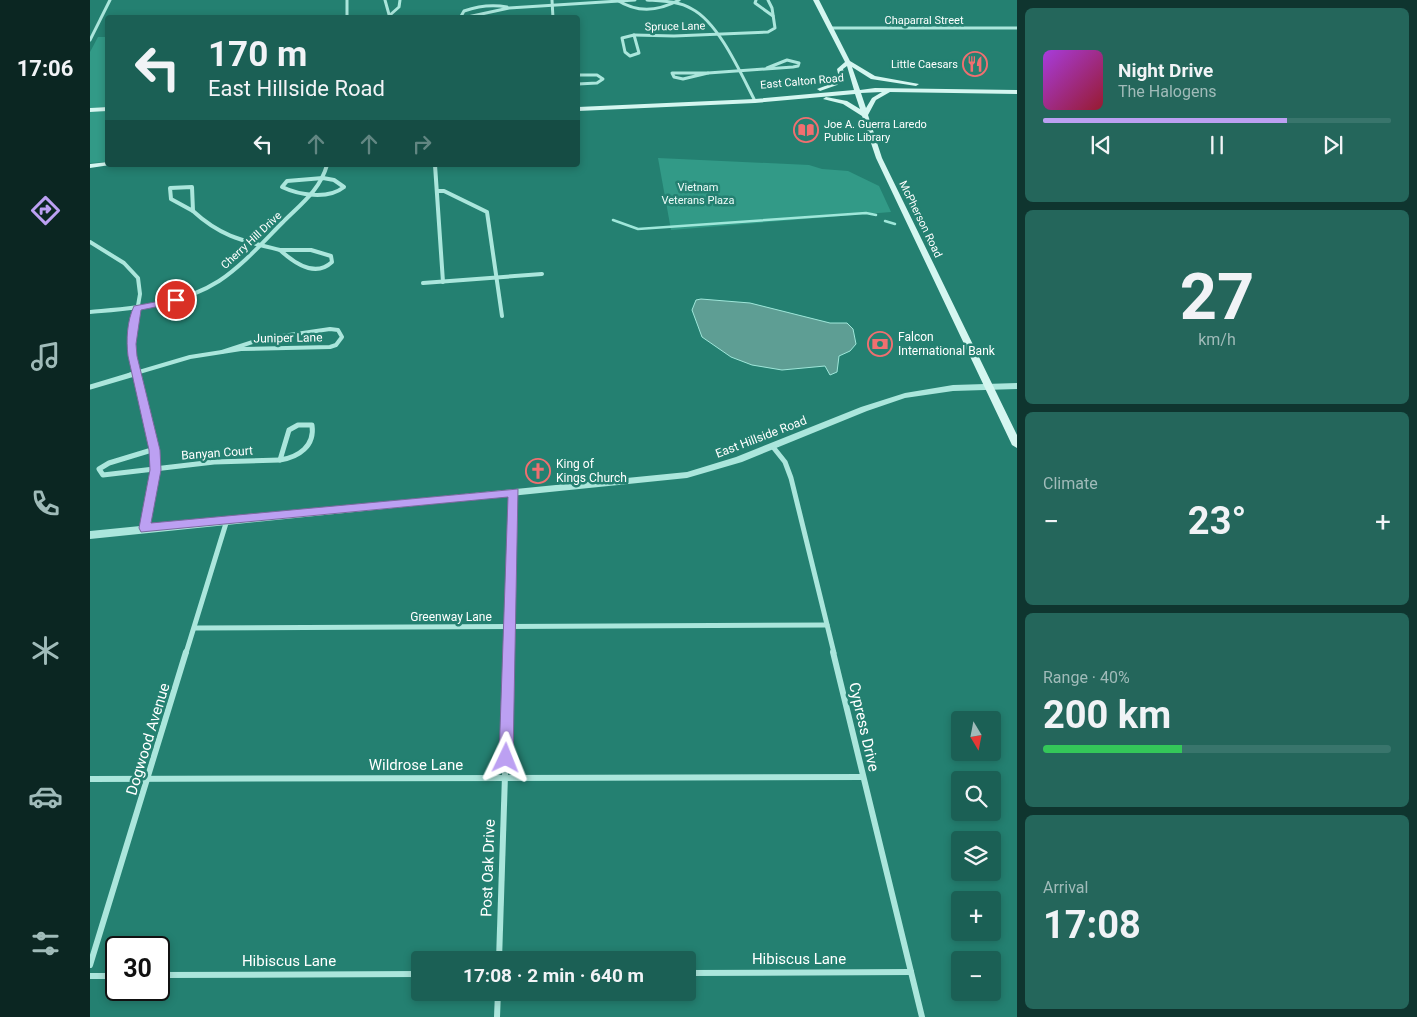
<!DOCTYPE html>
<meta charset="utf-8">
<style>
:root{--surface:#1b6055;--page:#24665b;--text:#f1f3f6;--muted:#a0bbb9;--line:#39756c;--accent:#bca0f2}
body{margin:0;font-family:Roboto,sans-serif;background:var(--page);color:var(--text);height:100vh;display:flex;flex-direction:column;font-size:19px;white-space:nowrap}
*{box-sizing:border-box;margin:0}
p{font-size:16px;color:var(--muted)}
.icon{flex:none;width:28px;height:28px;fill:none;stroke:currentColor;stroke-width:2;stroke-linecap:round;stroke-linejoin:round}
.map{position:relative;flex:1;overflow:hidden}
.sheet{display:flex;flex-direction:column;gap:8px;padding:8px;background:#0f352f;width:400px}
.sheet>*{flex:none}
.top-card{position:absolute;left:15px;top:15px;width:475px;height:152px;border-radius:5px;box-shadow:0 2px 8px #0003;background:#1b6055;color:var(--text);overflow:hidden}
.needle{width:32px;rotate:170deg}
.tools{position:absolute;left:861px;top:711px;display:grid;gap:10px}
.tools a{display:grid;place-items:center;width:50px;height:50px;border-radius:5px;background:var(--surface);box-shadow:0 2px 8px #0003;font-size:25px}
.speed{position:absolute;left:15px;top:936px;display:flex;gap:10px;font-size:25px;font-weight:700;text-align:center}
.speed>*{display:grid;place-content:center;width:65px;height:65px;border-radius:50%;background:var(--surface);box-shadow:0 2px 8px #0003;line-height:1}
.speed .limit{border:2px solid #111;border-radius:8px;background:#fff;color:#111}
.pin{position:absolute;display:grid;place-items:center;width:42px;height:42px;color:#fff;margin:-21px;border:2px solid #fff;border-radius:50%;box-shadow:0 1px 5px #0007}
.me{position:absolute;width:55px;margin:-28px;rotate:2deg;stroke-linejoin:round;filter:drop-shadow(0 0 4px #0008)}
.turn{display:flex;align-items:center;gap:18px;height:105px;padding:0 20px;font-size:22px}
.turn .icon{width:65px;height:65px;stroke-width:2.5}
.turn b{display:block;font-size:35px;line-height:42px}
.lanes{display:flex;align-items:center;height:48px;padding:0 20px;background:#0003;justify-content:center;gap:25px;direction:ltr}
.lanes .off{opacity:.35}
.big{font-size:38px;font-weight:700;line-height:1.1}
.sheet .tile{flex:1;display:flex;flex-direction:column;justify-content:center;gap:8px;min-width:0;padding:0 18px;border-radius:8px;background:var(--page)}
.sheet .dial{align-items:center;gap:0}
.dial b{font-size:65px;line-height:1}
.song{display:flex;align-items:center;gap:15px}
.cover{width:60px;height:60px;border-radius:8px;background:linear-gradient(135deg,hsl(280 70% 55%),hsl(350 70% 35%))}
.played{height:5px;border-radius:2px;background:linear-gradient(90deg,var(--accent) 70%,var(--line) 70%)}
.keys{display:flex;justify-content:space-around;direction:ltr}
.heat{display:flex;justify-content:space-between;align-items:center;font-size:28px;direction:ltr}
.charge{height:8px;border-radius:4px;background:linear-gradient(90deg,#34c759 40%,var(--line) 0)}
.trip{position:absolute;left:321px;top:951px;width:285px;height:50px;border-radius:5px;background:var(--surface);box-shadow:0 2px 8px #0003;font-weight:700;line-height:50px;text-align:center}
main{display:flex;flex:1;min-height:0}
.tab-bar{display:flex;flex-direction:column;width:90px;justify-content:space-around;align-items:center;background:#0b2622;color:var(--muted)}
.tab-bar .icon{width:35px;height:35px}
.tab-bar .active{color:var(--accent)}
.tab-bar b{font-size:22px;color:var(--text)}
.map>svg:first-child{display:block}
.green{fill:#329a87}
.water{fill:#5e9e94;stroke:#9fe7da}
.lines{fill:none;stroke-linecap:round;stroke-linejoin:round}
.stream{stroke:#9fe7da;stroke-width:2.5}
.minor-far3{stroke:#abe6dc;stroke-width:3}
.minor-far2{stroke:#abe6dc;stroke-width:4}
.minor-far1{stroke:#abe6dc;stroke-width:5}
.minor{stroke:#abe6dc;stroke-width:6}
.tertiary{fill:#abe6dc;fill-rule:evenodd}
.secondary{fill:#d4f6f0;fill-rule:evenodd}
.route{fill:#bca0f2;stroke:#7a689d}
.labels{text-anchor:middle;stroke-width:5;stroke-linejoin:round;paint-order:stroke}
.far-street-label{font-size:11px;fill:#fff;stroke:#248071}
.far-poi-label{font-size:11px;fill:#fff;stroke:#248071;text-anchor:end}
.far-park-label{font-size:11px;fill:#eefcf9;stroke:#248071}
.poi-label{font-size:12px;fill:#fff;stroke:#248071;text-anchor:start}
.street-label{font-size:12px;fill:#fff;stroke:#248071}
.near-street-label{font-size:15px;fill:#fff;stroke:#248071}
</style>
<main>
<nav class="tab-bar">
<b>17:06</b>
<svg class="icon active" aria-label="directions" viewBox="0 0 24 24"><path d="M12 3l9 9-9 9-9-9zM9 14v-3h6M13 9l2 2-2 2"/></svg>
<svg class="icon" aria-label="music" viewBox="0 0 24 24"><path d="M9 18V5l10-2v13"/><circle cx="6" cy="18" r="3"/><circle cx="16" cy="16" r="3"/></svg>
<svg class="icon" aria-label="phone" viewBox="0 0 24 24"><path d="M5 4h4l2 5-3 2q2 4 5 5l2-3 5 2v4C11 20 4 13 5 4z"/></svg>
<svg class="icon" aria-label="climate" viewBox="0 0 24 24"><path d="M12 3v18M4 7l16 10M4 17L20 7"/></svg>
<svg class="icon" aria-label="car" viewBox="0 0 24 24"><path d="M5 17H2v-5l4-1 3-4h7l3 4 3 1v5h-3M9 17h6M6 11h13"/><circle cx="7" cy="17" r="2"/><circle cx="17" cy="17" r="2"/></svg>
<svg class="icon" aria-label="filters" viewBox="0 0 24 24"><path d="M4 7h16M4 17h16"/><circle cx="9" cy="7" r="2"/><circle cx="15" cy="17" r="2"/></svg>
</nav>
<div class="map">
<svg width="927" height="1017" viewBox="0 0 927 1017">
<rect width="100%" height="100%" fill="#248071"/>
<g class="green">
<polygon points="8,37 17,37 17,107 0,108 0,52"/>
<polygon points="17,111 17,162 0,163 0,112"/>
<polygon points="568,158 719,165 732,169 758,171 789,186 801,212 581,230"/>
</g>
<polygon class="water" points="611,299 660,303 740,323 757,323 763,329 766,344 760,351 749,356 747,372 740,375 735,366 692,370 662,365 641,357 612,337 602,310 606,300"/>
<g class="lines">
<g class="stream">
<polyline points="523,220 548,229 776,213 786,215"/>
<polyline points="795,221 805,224"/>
</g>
<g class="minor-far3">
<polyline points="257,0 257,18"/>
<polyline points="295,0 300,18"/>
<polyline points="462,0 463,18"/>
<path d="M527,0C547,13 569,11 589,0"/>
<path d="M557,0C572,1 589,1 602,9C629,23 651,74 665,101"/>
<polyline points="666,0 665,3 683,16"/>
<polyline points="300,15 309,7 310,0"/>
<path d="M370,18L374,11C388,6 402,4 417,7"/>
<polyline points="373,18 419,8 545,0"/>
<polyline points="741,28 927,28"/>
<polyline points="544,35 584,36 678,32 685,28 682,8 678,0"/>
<polygon points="544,35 549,53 540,56 535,52 532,38"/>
<polyline points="0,40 20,0"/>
<polygon points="582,73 618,73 593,79 584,77"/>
<polyline points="618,73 703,67 708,66 709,63 697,60 677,68"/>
<polyline points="488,75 507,75 513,79 507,83 488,84"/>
</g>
<g class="minor-far2">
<polyline points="345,165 353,282"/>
<path d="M233,178L244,180L254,187C238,200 209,195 192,187L197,181Z"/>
<polygon points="102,187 103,211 81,199 80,188"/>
<polyline points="347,191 354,191 397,212 412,316"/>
<path d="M103,211C131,237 154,241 190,250"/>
<polyline points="0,242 34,263 48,278 50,294 41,346 46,375"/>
<path d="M190,250H221L241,256L242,262C225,278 204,263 190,250Z"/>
<polyline points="333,283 452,274"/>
<path d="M0,312C44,308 90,306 129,281C153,265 173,242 193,222C211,204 230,190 237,165"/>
<polygon points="240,329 248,330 252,337 246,345 240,347 151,349 132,352 172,339"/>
<polyline points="39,375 100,357 132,352"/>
</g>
<g class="minor-far1">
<path d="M46,374C53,399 62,423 65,448C68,475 61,502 55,528"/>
<polyline points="0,387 44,374"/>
<path d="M208,425H222C225,446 209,457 190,460L199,430Z"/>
<polyline points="683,447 695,462 701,478 744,653"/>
<polyline points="65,449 19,463 9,469 13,475 124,462 190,460"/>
<polyline points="105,628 737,625"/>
<polyline points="96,653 137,520"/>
<polyline points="419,653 424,492"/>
</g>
<g class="minor">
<polyline points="743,652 832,1017"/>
<polyline points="0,779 773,777"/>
<polyline points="409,960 419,652"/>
<polyline points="0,965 96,652"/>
<polyline points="598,973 821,972"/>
<polyline points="69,975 330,974"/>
<polyline points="0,976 26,976"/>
<polyline points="407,1017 408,992"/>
</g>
<polygon class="tertiary" points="927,383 927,389 863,391 815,398 777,411 652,462 597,478 0,539 0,531 597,472 646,457 771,407 815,393 863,385"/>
<g class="secondary">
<path d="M723,0H729L760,61L785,76L829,84L826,86L781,79L762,67L770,90L785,88L927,90V94L800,92L786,100L778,115L792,158L927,435V448L922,445L786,158L772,116L753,104L733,99L736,97L757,101L770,109L765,94L665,103L488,111V107L665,99L764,90L757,66L753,69L755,78L747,85L730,91L727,89L743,83L749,78L747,69L755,62ZM792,92L782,98L776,108L771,93Z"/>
<polygon points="18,107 18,111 0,112 0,108"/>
<polygon points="18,162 18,165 20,165 0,168 0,164"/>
</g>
</g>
<path class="route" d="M86,298L91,300L90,302L51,310L46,344L47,356L70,450L71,470L61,523L428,489L423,758L421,763L416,765L411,763L409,758L418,497L51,532L49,528L60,470L59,450L38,356C36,340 37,321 44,306Z"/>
<defs>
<symbol id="restaurant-ring" viewBox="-11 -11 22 22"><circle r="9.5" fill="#248071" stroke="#f16f70" stroke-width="1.5"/><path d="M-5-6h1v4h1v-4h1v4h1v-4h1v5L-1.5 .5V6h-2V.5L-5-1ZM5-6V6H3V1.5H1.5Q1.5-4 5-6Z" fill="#f16f70"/></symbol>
<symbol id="library-ring" viewBox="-11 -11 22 22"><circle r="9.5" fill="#248071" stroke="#f16f70" stroke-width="1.5"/><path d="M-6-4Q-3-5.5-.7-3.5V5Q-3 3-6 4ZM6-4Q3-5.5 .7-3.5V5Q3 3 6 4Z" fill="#f16f70"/></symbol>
<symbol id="bank-ring" viewBox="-11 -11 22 22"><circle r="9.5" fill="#248071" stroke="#f16f70" stroke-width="1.5"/><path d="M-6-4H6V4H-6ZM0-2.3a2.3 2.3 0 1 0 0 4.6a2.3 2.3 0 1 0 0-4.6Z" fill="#f16f70"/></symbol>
<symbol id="church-ring" viewBox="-11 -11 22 22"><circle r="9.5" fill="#248071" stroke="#f16f70" stroke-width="1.5"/><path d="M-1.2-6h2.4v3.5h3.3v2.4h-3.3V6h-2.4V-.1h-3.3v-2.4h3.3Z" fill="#f16f70"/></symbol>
</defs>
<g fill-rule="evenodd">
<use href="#restaurant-ring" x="871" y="50" width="28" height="28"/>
<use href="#library-ring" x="702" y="116" width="28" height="28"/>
<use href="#bank-ring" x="776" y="330" width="28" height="28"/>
<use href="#church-ring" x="434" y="457" width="28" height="28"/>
</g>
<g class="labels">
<g class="far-street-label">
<text x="834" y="24">Chaparral Street</text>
<text transform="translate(585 26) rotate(-1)" y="4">Spruce Lane</text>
<text transform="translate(712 81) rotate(-5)" y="4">East Calton Road</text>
<text transform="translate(831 219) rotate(64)" y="4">McPherson Road</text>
<text transform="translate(161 240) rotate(-43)" y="4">Cherry Hill Drive</text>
</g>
<g class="far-poi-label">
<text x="868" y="68">Little Caesars</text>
<text x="734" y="128" text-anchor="start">Joe A. Guerra Laredo<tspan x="734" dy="13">Public Library</tspan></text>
</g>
<g class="far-park-label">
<text x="608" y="191">Vietnam<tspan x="608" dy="13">Veterans Plaza</tspan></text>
</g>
<g class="poi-label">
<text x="808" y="341">Falcon<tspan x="808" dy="14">International Bank</tspan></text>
<text x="466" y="468">King of<tspan x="466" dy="14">Kings Church</tspan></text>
</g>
<g class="street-label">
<text transform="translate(198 338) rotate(-1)" y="4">Juniper Lane</text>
<text transform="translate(671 437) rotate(-21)" y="4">East Hillside Road</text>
<text transform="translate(127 453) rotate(-4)" y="4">Banyan Court</text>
<text x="361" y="621">Greenway Lane</text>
</g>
<g class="near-street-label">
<text transform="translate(774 727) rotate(77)" y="5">Cypress Drive</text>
<text transform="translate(58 739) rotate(-73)" y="5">Dogwood Avenue</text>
<text x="326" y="770">Wildrose Lane</text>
<text transform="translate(398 868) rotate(-88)" y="5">Post Oak Drive</text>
<text x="709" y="964">Hibiscus Lane</text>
<text x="199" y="966">Hibiscus Lane</text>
</g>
</g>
</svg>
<div class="tools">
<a><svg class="needle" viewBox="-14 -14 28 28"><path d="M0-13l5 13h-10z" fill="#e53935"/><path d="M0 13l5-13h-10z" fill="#a0bbb9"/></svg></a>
<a><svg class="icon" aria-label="search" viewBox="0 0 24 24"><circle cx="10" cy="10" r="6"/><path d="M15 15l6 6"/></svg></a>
<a><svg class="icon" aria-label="layers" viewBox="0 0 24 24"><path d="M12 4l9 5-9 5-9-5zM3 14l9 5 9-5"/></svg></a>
<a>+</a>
<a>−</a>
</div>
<div class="speed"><div class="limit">30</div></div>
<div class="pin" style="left:86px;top:300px;background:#d93025"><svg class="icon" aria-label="arrive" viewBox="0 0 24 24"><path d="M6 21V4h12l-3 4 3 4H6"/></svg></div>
<svg class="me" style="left:416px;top:758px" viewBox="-20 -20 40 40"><path d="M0-17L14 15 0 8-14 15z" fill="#bca0f2" stroke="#fff" stroke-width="4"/></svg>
<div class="trip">17:08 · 2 min · 640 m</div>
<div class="top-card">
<div class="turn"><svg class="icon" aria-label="left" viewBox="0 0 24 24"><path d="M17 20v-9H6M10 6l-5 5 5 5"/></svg><div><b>170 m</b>East Hillside Road</div></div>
<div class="lanes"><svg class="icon" aria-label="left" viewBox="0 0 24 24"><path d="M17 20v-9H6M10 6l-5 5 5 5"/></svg><svg class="icon off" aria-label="ahead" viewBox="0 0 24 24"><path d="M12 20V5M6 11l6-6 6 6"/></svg><svg class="icon off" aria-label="ahead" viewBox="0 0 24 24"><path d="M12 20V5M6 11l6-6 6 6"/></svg><svg class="icon off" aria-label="right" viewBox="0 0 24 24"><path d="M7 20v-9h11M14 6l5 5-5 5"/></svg></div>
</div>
</div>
<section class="sheet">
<div class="tile">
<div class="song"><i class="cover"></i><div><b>Night Drive</b><p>The Halogens</p></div></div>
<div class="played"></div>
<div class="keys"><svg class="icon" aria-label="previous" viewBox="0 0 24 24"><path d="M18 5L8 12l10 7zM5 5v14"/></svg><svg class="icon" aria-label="pause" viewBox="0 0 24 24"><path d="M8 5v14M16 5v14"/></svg><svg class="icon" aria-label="next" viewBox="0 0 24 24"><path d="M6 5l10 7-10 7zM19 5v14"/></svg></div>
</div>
<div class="tile dial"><b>27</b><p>km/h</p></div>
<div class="tile"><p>Climate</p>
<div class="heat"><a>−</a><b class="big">23°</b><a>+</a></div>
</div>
<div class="tile"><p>Range · 40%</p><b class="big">200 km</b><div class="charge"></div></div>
<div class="tile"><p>Arrival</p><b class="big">17:08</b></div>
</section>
</main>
